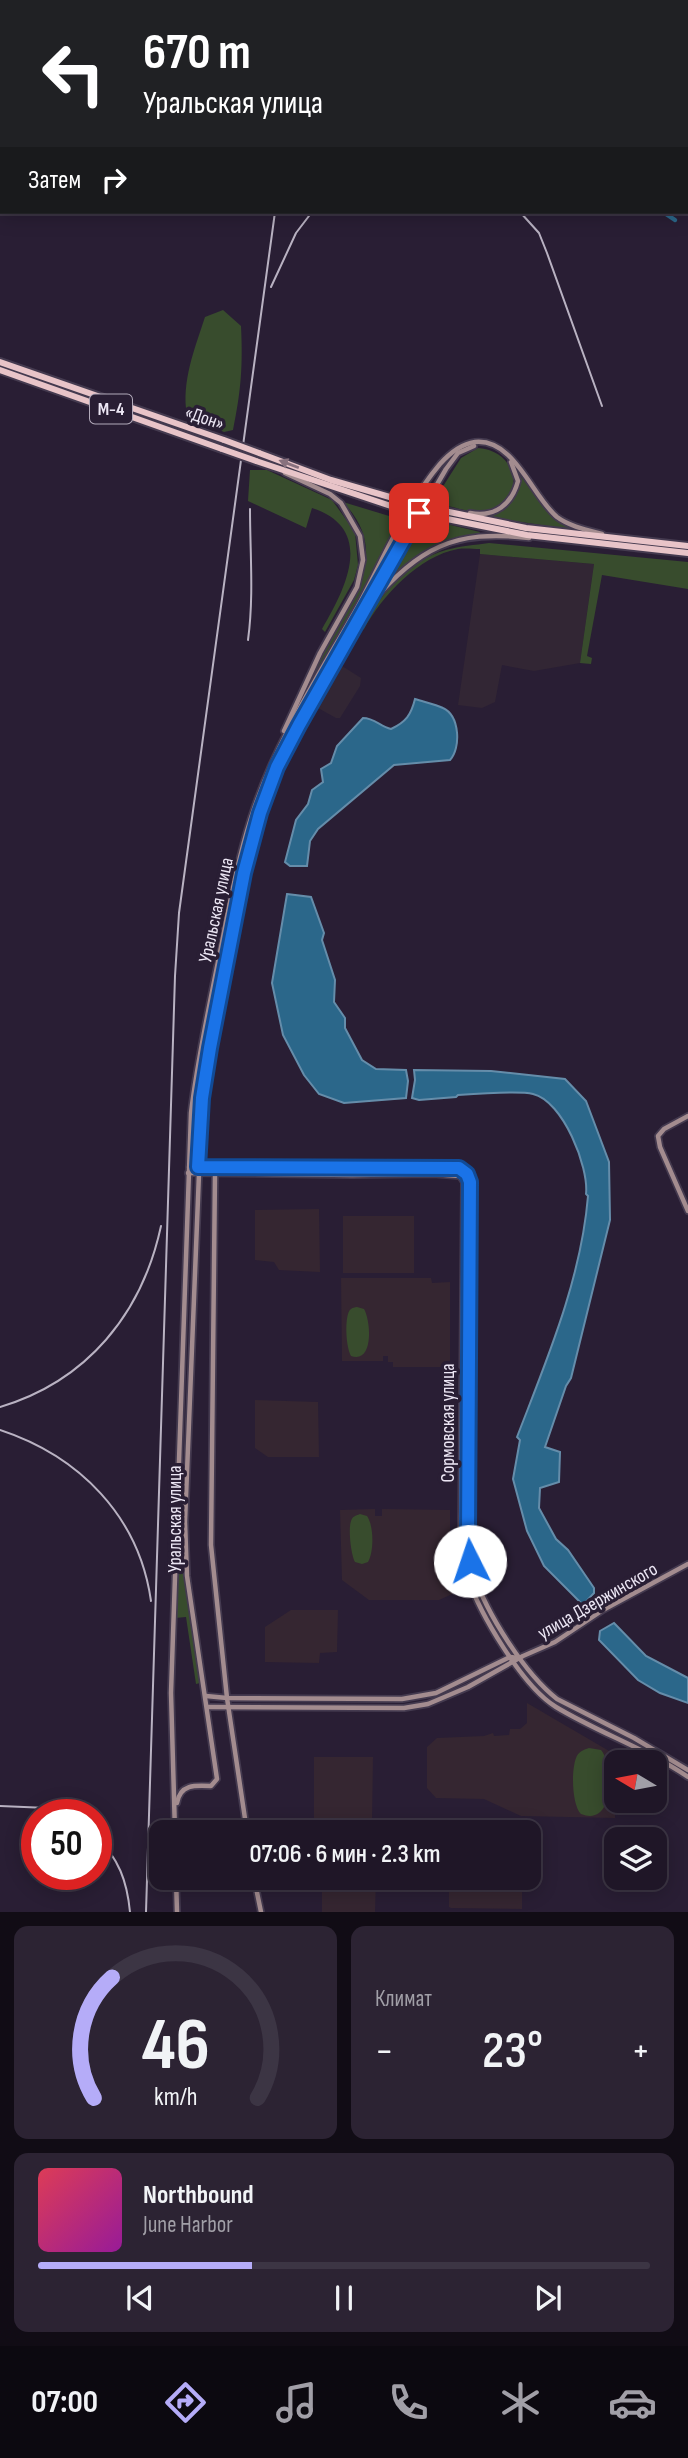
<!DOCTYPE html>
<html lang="ru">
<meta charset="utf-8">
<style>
:root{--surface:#1f1627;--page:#2c2333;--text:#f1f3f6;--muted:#a19fa7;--line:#3c3544;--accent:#b5acf8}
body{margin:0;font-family:"Sofia Sans Condensed",sans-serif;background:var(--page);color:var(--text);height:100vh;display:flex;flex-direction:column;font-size:26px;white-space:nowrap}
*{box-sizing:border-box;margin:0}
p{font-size:23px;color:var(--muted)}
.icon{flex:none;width:38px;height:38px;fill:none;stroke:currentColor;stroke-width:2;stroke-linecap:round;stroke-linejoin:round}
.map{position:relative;height:1912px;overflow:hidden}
.details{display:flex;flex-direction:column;gap:14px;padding:14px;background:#110c15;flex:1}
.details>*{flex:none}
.banner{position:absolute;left:0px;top:0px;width:690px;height:214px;box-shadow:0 4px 18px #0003,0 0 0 2px var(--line);background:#202124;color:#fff;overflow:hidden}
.needle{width:46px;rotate:280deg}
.fabs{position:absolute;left:604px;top:1750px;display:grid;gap:14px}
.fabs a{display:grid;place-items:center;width:63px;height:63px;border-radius:14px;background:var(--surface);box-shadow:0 4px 18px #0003,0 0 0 2px var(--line);font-size:35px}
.speed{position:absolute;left:21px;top:1799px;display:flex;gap:14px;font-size:35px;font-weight:700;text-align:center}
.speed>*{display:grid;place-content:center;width:91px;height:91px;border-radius:50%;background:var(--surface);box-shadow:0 4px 18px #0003,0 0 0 2px var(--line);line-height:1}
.speed .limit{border:10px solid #d22;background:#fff;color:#111}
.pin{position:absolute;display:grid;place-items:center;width:60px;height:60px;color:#fff;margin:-30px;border-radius:14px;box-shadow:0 4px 10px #0006}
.me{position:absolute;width:77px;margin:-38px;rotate:356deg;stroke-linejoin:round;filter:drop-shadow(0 0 5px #0008)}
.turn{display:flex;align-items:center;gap:24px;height:147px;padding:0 28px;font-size:32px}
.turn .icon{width:91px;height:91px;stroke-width:2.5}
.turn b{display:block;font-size:49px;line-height:60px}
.then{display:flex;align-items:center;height:66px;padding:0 28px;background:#0003;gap:14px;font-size:26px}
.big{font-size:52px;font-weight:600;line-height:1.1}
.details .card{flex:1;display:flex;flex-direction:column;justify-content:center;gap:10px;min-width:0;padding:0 24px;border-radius:14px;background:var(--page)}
.details .dial{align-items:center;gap:0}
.dial svg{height:182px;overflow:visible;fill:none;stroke:var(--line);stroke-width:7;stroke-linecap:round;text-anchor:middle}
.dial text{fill:var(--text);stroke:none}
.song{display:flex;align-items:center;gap:21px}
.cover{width:84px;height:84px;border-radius:10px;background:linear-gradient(135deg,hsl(350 70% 55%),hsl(300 70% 35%))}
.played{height:7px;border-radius:4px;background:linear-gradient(90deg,var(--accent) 35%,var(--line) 35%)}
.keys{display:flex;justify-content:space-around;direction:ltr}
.heat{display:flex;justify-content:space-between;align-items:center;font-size:38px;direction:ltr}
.details .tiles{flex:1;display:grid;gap:14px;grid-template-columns:1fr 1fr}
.card:last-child{grid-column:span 2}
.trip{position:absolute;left:149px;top:1820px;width:392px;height:70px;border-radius:14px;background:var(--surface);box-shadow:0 4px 18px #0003,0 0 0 2px var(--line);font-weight:600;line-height:70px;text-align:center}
.tabs{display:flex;height:112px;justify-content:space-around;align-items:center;background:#0c0910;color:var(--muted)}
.tabs .icon{width:49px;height:49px}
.tabs .current{color:var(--accent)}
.tabs b{font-size:32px;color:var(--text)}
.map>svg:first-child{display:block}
.commercial{fill:#322634}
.education{fill:#352631}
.green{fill:#384c2d}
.water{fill:#2b678a;stroke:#658daa;stroke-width:2}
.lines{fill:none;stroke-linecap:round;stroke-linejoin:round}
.canal{stroke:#2b678a;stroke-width:4.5}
.secondary-casing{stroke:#443a4f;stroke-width:8}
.highway-casing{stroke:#443a4f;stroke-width:10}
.secondary{stroke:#a38c8f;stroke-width:4.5}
.highway{stroke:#e8c4c8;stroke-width:6}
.rail{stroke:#b9b2c2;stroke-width:2}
.highway-bridge-casing{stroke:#443a4f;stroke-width:10;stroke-linecap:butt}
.highway-bridge{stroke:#e8c4c8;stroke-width:6}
.oneway{fill:#88717e}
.route-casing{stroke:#114b97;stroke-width:18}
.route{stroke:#1a73e8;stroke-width:12}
.labels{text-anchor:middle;stroke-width:7;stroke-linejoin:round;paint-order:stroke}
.shield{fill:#291e34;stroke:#b2aaba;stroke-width:2}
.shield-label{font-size:18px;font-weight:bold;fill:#ece6f4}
.street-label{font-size:19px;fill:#ece6f4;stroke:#291e34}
</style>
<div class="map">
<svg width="688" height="1912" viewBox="0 0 688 1912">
<rect width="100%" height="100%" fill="#291e34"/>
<g class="commercial">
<polygon points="480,554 594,564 580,663 534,671 502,665 495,702 482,708 458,705"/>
<polygon points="342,666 361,678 360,686 340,718 336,718 318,708"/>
</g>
<g class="education">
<polygon points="319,1209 320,1272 279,1270 274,1262 255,1260 255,1210"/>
<rect x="343" y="1216" width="71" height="57"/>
<polygon points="341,1278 431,1278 432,1283 450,1282 450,1367 393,1367 393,1362 388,1362 388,1356 383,1356 383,1361 342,1361"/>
<polygon points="255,1400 318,1402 319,1457 268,1457 255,1448"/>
<polygon points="375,1509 375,1516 382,1516 382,1509 450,1510 450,1549 461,1590 439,1600 369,1600 342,1580 340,1510"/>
<polygon points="291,1610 338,1610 337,1652 320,1653 319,1663 265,1662 265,1627"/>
<polygon points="527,1703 616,1755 615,1818 521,1816 484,1799 436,1798 427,1788 427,1747 437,1738 484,1736 493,1733 494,1736 509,1735 510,1729 520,1729 527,1723"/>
<polygon points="314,1757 373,1757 372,1822 314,1822"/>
<polygon points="322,1878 376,1878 375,1912 322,1912"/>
<polygon points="449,1878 522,1878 522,1909 451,1908 449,1907"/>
</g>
<g class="green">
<path d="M223,310L241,326C243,366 241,391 233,430L224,432L187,415C181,382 195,348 205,317Z"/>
<path d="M478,448C521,451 527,505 485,512C473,514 459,508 447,506L449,496L435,499L461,458Z"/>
<path d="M250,470H267L332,500L355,532L358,565L354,580L325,632L322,629C346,588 376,529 312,508L306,528L248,501Z"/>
<path d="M520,475L550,514L581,531L489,517C506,510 521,495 520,475Z"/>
<path d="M343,502L399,519L360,597L308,690L302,696C313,675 323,654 334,633C359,588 387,548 343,502Z"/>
<path d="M422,521L426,526L432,529L434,521L480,532L479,534C434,540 416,555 383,584L405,553Z"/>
<path d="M489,543L688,562V589L602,575L587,656L592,658L591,664L580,663L594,564L480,554V549C473,549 465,548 458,549C419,556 382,596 364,629L359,631L362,622C386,592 407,561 446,550C460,546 475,545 489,543Z"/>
<path d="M357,1307L364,1309C371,1321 374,1364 351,1356C346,1347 345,1324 348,1314C350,1308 352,1308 357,1307Z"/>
<path d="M360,1514L367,1516C374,1526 374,1552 368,1562L362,1564L355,1562C351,1555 348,1529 351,1521C353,1516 355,1516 360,1514Z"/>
<polygon points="180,1523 184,1575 200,1683 196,1684 186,1617 175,1618"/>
<path d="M589,1748L601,1750C612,1761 617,1828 581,1814C572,1805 571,1771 576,1758C578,1752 583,1750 589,1748Z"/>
</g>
<g class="water">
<path d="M415,699C424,702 435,704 443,708C460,716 461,748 450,760L394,765L318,829L310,841L307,866H290L285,862L296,820L308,804L312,790L323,782L321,769L331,763L337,746L363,718C374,718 380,726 391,729C406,722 411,715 415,699Z"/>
<polygon points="287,894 311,897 324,933 322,940 335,980 334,1002 345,1018 345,1028 362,1060 376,1069 406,1070 408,1081 406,1098 344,1103 319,1094 304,1075 283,1035 272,983"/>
<path d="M414,1070L491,1071L565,1079L586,1101L609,1162L610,1220L571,1378L566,1386L545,1447L560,1452L559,1482L540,1488L539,1508L556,1539L568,1550L594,1588V1593L583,1605L544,1566L527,1531L513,1479L520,1440L517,1437C547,1359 581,1280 588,1196L586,1194C589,1167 563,1101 533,1094C521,1091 472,1094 458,1095L456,1097L419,1100L412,1098L415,1080Z"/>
<polygon points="614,1623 646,1656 688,1678 688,1703 660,1693 638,1680 599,1640 600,1631"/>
</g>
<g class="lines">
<polyline class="canal" points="663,212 675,220"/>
<defs>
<g id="secondary">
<path d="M470,513C495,518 512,504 518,481L511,462"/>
<path d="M371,603C420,548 453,529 529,538"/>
<polyline points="284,731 320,653 357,587 363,560 360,536 341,503 330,494 285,473"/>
<polyline points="688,1116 664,1129 658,1136 660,1147 688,1211"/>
<path d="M189,1167L459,1168L467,1174L470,1182L468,1536C469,1549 470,1562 474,1574C486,1613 525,1674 557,1699L634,1738L688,1770"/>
<path d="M188,1173L352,1175L433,1174L460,1176L464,1182L461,1539C463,1551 464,1564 467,1576C480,1614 522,1686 556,1707C599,1733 647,1749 688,1777"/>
<polyline points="215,1173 211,1545 227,1698 247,1832"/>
<polyline points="206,1696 227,1698 402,1699 436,1693 510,1657 519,1658"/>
<polyline points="208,1707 404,1708 428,1704 468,1687 523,1656 555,1642 603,1610 688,1564"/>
<path d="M177,1803C180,1784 195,1785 211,1786L217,1779L187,1576L185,1522L202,1099L244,873L259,818L283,755L352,631L446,469L458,453L474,446"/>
<path d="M175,1832L171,1693L191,1113C197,1062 208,1012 218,962C228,914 236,865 251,818C275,742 319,675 358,606C383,560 406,504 440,464C449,454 461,444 475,442C514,438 532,496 557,517C569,526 587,530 602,534"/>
<polyline points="176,1878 177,1912"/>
<polyline points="254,1878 261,1912"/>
</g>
<g id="highway">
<polyline points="0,362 224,440"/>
<polyline points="0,370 222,449"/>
<polyline points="259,453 331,480 400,500"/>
<polyline points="256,461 397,508"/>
<polyline points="435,509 526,528 688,546"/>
<polyline points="432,516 527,535 688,553"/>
</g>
</defs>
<use href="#secondary" class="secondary-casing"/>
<use href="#highway" class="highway-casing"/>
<use href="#secondary" class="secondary"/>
<use href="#highway" class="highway"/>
<g class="rail">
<polyline points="526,0 535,2"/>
<polyline points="304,2 304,0"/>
<polyline points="315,2 316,0"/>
<polyline points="435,2 442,0"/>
<polyline points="688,108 688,109"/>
<polyline points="688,184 688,185"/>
<polyline points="520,212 539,233 547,253 602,406"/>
<polyline points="271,287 296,233 312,212"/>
<path d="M248,640C254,596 250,553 250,509"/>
<path d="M0,1407C87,1381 142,1314 161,1226"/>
<path d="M0,1430C79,1456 139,1516 151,1601"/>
<polyline points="0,1806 48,1808 66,1815"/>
<path d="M96,1836C119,1859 127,1881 130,1912"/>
<polyline points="146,1912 175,976 179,913 275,212"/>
</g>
<defs>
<g id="highway-bridge">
<polyline points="224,440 259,453"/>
<polyline points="222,449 256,461"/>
<polyline points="400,500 435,509"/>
<polyline points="397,508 432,516"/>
</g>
</defs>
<use href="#highway-bridge" class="highway-bridge-casing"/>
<use href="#highway-bridge" class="highway-bridge"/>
</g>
<defs><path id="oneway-solid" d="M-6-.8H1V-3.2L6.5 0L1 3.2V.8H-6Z" transform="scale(1.75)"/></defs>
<use class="oneway" href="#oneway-solid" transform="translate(289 464) rotate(-159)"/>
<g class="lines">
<defs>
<polyline id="route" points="419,513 299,725 277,767 260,813 244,873 210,1048 202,1098 198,1167 459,1168 467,1174 470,1182 468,1536 470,1561"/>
</defs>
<use href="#route" class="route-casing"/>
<use href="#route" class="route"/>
</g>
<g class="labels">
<rect class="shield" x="90" y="394.5" width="42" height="29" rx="5"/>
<g class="shield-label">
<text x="111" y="415">М-4</text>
</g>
<g class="street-label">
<text transform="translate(205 417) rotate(19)" y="7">«Дон»</text>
<text transform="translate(215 910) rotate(-78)" y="7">Уральская улица</text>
<text transform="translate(447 1423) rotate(-90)" y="7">Сормовская улица</text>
<text transform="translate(174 1519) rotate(-90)" y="7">Уральская улица</text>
<text transform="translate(597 1600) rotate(-30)" y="7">улица Дзержинского</text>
</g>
</g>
</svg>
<div class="fabs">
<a><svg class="needle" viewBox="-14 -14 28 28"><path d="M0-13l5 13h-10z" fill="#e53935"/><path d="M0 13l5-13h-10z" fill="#a19fa7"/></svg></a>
<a><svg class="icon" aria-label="layers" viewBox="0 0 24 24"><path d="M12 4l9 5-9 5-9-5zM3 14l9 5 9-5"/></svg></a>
</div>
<div class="speed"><div class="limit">50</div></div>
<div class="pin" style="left:419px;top:513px;background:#d93025"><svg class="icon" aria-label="arrive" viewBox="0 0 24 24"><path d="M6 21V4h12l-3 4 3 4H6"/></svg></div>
<svg class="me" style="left:470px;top:1561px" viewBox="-20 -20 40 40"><circle r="19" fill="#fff"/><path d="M0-13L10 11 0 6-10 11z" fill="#1a73e8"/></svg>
<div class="trip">07:06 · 6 мин · 2.3 km</div>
<div class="banner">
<div class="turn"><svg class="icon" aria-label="left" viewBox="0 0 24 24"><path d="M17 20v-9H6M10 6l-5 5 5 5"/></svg><div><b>670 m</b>Уральская улица</div></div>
<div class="then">Затем<svg class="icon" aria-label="right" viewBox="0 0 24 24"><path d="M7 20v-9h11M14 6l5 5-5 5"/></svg></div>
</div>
</div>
<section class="details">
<div class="tiles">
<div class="card dial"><svg viewBox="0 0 100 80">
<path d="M14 69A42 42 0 1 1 86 69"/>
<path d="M14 69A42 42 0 0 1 22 16" stroke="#b5acf8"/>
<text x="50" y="56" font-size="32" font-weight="700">46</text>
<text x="50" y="72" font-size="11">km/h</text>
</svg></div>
<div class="card"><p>Климат</p>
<div class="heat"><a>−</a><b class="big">23°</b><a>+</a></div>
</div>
<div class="card">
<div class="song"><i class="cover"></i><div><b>Northbound</b><p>June Harbor</p></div></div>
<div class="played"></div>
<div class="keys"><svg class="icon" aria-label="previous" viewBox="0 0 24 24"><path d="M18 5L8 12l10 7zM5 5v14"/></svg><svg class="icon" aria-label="pause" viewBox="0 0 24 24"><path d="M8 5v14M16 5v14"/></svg><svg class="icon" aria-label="next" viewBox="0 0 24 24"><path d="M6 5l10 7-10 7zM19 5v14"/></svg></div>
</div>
</div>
</section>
<nav class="tabs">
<b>07:00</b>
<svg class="icon current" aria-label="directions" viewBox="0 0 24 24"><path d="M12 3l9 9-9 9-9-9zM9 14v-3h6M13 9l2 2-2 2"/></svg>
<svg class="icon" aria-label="music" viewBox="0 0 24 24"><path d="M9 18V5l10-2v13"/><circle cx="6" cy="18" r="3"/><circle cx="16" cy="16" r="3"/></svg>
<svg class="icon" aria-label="phone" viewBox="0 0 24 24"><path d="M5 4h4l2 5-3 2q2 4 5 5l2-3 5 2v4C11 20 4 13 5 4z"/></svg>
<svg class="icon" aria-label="climate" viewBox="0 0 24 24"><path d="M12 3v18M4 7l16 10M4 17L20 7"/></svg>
<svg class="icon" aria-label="car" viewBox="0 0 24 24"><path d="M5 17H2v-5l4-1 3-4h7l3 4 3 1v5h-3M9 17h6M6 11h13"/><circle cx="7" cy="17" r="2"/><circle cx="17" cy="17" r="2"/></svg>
</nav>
